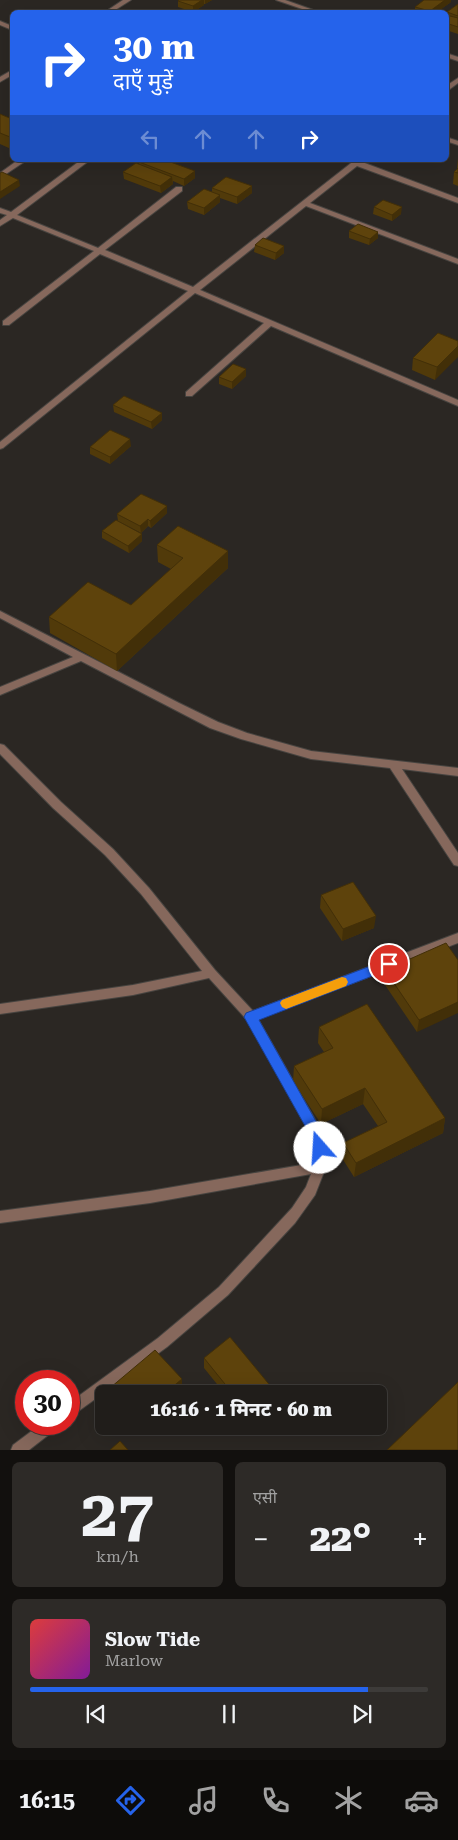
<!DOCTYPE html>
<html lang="hi">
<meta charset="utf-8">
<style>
:root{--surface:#201d1a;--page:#2d2a27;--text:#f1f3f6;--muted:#a2a2a2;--line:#3d3b39;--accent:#2563eb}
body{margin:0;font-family:"Roboto Serif","Noto Sans Devanagari",serif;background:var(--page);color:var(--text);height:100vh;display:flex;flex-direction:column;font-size:19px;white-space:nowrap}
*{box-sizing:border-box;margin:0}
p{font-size:16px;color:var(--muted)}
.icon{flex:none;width:28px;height:28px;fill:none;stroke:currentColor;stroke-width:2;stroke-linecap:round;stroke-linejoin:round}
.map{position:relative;height:1450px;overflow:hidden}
.details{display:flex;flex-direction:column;gap:12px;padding:12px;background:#12100e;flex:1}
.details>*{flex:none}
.hud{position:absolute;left:10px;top:10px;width:439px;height:152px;border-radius:8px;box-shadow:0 5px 20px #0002,0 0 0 1px var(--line);background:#2563eb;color:#fff;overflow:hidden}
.speed{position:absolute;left:15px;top:1370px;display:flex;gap:10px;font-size:25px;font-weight:700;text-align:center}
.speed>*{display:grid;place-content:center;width:65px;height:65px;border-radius:50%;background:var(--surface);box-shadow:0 5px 20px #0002,0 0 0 1px var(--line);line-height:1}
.speed .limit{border:8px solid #d22;background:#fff;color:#111}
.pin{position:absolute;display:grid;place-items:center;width:42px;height:42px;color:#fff;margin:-21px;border:2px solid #fff;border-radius:50%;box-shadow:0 1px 5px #0007}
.me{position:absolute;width:55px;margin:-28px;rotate:341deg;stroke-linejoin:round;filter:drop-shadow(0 0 4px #0008)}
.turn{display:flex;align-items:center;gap:18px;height:105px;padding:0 20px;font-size:22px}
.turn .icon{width:65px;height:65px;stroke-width:2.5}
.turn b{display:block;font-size:35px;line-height:42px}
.lanes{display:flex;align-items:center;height:48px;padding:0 20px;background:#0003;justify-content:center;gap:25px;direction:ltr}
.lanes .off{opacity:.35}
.big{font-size:38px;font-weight:800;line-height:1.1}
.details .widget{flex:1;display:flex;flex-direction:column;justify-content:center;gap:8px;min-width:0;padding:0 18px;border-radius:8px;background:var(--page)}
.details .dial{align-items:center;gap:0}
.dial b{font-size:65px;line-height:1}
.song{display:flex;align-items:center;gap:15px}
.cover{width:60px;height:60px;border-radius:8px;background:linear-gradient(135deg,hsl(0 70% 55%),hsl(290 70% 35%))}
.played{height:5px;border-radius:2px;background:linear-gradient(90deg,var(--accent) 85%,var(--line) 85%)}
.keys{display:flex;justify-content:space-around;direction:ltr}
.heat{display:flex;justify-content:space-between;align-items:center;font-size:28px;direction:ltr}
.details .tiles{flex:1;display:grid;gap:12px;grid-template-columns:1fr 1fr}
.widget:last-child{grid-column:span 2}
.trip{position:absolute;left:95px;top:1385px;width:292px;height:50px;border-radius:8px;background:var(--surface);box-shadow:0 5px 20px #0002,0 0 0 1px var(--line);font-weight:800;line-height:50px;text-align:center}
.dock{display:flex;height:80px;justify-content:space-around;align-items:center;background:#0d0c0a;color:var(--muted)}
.dock .icon{width:35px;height:35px}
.dock .selected{color:var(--accent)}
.dock b{font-size:22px;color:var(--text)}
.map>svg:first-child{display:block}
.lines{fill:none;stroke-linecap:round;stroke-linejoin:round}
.street-casing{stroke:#474440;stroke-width:2}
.street{fill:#86685c;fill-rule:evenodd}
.wall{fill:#513a0a}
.shaded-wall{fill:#422f08}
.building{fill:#5e430c;stroke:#422f08}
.route{fill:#2563eb;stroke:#184099}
.slow{fill:#f59e0b}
</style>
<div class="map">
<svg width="458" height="1450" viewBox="0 0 458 1450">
<rect width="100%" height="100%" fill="#2b2723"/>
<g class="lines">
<defs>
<g id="street">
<polygon points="123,0 131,0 112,12 105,12"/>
<polygon points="276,0 285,0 319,12 311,12"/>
<polygon points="0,21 12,26 12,30 0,25"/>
<polygon points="446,53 458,57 458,61 446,57"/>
<polygon points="12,70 12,75 0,82 0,77"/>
<polygon points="458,78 458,83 446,92 446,86"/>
<polygon points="446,137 458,141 458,145 446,141"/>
<polygon points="18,160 27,160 0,178 0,173"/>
<polygon points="81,160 90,160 17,215 98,248 176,187 182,187 182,191 105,250 193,287 355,160 364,160 362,162 458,198 458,203 357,166 310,203 458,259 458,264 306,206 200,290 458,400 458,406 271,326 192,396 186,396 186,392 264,323 195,293 3,448 0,449 0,442 188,291 100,254 9,325 3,325 3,321 94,251 13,218 0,226 0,220 7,215 0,213 0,208 11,212"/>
<polygon points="0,611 179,703 218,722 247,733 311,751 458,768 458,776 402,769 458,853 458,866 454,865 390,768 311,759 241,739 210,728 81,661 0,695 0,687 73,657 0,618"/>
<polygon points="0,744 4,745 61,802 113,849 149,888 215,970 253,1011 458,933 458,943 258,1019 322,1132 326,1167 315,1195 295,1223 228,1295 167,1347 69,1418 69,1403 158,1338 219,1287 292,1208 306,1187 311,1174 150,1203 0,1223 0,1211 150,1191 313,1163 310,1133 247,1020 209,978 133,995 0,1014 0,1004 133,985 202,971 141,894 105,855 53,808 0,754"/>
<polygon points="41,1424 58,1424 56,1429 29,1450 11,1450 13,1445"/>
</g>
</defs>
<use href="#street" class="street-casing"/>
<use href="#street" class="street"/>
</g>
<g class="wall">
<polygon points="179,0 212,0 205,4 204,4 204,5 193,12 178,7 178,1"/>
<polygon points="451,2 437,12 415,12 415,7"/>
<polygon points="458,4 458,34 446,30 446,15 447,12"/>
<polygon points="0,114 12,119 12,148 11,149 0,144"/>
<polygon points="458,158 458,186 453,184 454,172 457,169"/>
<polygon points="142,160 172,160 170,162 195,178 184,186 173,181 173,184 161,193 124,179 123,172 139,164 139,162"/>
<polygon points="252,186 252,193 237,204 220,198 220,202 204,215 188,209 187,202 212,192 212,188"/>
<polygon points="374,207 401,214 392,221 373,214"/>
<polygon points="349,231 378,232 378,238 369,245 349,238"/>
<polygon points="255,245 284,246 284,253 275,260 254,252"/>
<polygon points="458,341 435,380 412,370 413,358"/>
<polygon points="246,369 246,376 232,389 219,384 219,377"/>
<polygon points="113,405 162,420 152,429 114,412"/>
<polygon points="131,446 110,464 90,454 90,447"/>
<polygon points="167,513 151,528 148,526 141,533 118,521 117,514"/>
<polygon points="102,531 142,534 142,541 129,553 102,538"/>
<polygon points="157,545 228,551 228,568 117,671 50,633 49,617 131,605 171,569 158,562"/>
<polygon points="321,895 374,928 342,941 320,908"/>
<polygon points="458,960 417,1032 383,982 385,970"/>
<polygon points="319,1027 445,1118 443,1133 354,1177 342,1158 343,1143 378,1126 363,1104 321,1124 293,1081 294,1066 324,1052 318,1043"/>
<polygon points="204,1358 277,1394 225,1394 204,1368"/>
<polygon points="125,1426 139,1426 131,1433"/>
<polygon points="251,1426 269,1426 258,1435"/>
</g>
<g class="shaded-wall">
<polygon points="202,0 204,0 204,5 193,12 193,6"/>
<polygon points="205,0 212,0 205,4"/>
<polygon points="445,0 451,0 451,2 437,12 430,12 430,11"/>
<polygon points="12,135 12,148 11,149 10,137"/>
<polygon points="195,171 195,178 184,186 184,179"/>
<polygon points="172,177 173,184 161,193 160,186"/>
<polygon points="19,180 20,186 0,199 0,192"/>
<polygon points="252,186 252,193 237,204 237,197"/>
<polygon points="220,195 220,202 204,215 204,208"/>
<polygon points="402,207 401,214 392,221 392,215"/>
<polygon points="378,232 378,238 369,245 370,239"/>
<polygon points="284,246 284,253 275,260 276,253"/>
<polygon points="458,346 458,357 435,380 437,367"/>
<polygon points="246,369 246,376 232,389 232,382"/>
<polygon points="162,413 162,420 152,429 151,422"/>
<polygon points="130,439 131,446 110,464 110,457"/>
<polygon points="167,506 167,513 151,528 150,521"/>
<polygon points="148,519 148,526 141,533 140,526"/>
<polygon points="142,534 142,541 129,553 128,546"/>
<polygon points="228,551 228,568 117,671 116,654"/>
<polygon points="376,916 374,928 342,941 343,929"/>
<polygon points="458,1002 458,1013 417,1032 419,1020"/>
<polygon points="365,1088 363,1104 321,1124 322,1109"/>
<polygon points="445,1118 443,1133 354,1177 356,1163"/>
<polygon points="182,1379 182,1389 176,1394 164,1394"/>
<polygon points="130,1426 139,1426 131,1433"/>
<polygon points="259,1426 269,1426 258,1435"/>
</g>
<g class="building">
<polygon points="179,0 202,0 193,6 178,1"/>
<polygon points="424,0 445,0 430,11 415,7"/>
<polygon points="458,4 458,16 447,12"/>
<polygon points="446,15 458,18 458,27 446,23"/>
<polygon points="0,114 12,119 12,135 10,137 0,133"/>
<polygon points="142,160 165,160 195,171 184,179 139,162"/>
<polygon points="136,163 172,177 160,186 123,172"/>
<polygon points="458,168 458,173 454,172"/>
<polygon points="2,172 19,180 0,192 0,173"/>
<polygon points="226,177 252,186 237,197 212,188"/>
<polygon points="204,189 220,195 204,208 187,202"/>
<polygon points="383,200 402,207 392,215 374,207"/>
<polygon points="358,224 378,232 370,239 349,231"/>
<polygon points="263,238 284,246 276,253 255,245"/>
<polygon points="438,333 458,341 458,346 437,367 413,358"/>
<polygon points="233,364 246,369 232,382 219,377"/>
<polygon points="124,396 162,413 151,422 113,405"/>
<polygon points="110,430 130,439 110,457 90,447"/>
<polygon points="141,494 167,506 150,521 148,519 140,526 117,514"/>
<polygon points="116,520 142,534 128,546 102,531"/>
<polygon points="178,526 228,551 116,654 49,617 88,582 131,605 183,558 157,545"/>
<polygon points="353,882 376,916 343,929 321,895"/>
<polygon points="446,943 458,960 458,1002 419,1020 385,970"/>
<polygon points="367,1004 445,1118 356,1163 343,1143 387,1122 365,1088 322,1109 294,1066 333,1048 319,1027"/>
<polygon points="230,1337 277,1394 233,1394 204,1358"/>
<polygon points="155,1350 182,1379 164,1394 104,1393"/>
<polygon points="458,1382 458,1450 387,1450"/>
<polygon points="120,1441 128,1450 110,1450"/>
</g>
<polygon class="route" points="389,959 393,960 395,964 393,968 259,1020 322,1132 327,1148 325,1153 320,1154 315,1153 309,1133 244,1017 246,1013"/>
<polygon class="slow" points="342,977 346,978 348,982 346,986 286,1009 282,1007 280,1003 282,1000"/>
</svg>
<div class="speed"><div class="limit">30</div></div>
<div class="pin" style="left:389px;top:964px;background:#d93025"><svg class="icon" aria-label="arrive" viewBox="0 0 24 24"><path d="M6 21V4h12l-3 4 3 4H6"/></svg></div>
<svg class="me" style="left:320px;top:1148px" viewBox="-20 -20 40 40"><circle r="19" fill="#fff"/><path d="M0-13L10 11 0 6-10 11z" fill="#2563eb"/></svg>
<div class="trip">16:16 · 1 मिनट · 60 m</div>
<div class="hud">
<div class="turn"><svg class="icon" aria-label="right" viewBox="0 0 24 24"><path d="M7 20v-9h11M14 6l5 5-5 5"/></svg><div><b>30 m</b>दाएँ मुड़ें</div></div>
<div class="lanes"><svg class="icon off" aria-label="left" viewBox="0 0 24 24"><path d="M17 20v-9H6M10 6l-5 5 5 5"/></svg><svg class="icon off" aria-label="ahead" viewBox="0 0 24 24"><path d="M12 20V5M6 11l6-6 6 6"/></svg><svg class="icon off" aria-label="ahead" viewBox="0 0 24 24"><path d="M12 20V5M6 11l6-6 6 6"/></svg><svg class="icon" aria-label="right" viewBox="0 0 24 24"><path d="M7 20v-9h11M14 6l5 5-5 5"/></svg></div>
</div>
</div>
<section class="details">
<div class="tiles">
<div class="widget dial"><b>27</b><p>km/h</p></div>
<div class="widget"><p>एसी</p>
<div class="heat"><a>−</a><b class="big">22°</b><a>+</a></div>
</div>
<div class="widget">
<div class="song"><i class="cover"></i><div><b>Slow Tide</b><p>Marlow</p></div></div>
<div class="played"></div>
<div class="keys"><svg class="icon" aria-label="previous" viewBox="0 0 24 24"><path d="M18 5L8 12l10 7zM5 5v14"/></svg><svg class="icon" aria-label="pause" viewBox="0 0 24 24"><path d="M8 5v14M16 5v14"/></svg><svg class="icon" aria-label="next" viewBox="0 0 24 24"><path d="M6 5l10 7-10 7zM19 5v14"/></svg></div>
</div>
</div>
</section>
<nav class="dock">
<b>16:15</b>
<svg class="icon selected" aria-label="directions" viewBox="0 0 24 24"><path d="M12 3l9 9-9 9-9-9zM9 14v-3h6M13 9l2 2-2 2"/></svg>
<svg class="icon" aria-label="music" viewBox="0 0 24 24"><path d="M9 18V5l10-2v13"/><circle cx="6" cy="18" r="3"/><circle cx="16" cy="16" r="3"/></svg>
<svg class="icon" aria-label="phone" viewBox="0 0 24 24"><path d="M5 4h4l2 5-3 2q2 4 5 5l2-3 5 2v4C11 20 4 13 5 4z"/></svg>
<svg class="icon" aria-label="climate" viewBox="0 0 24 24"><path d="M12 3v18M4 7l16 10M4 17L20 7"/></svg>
<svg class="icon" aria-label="car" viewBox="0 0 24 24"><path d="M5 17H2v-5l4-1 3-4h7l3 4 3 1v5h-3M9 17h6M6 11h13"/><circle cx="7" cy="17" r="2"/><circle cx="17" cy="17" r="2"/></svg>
</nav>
